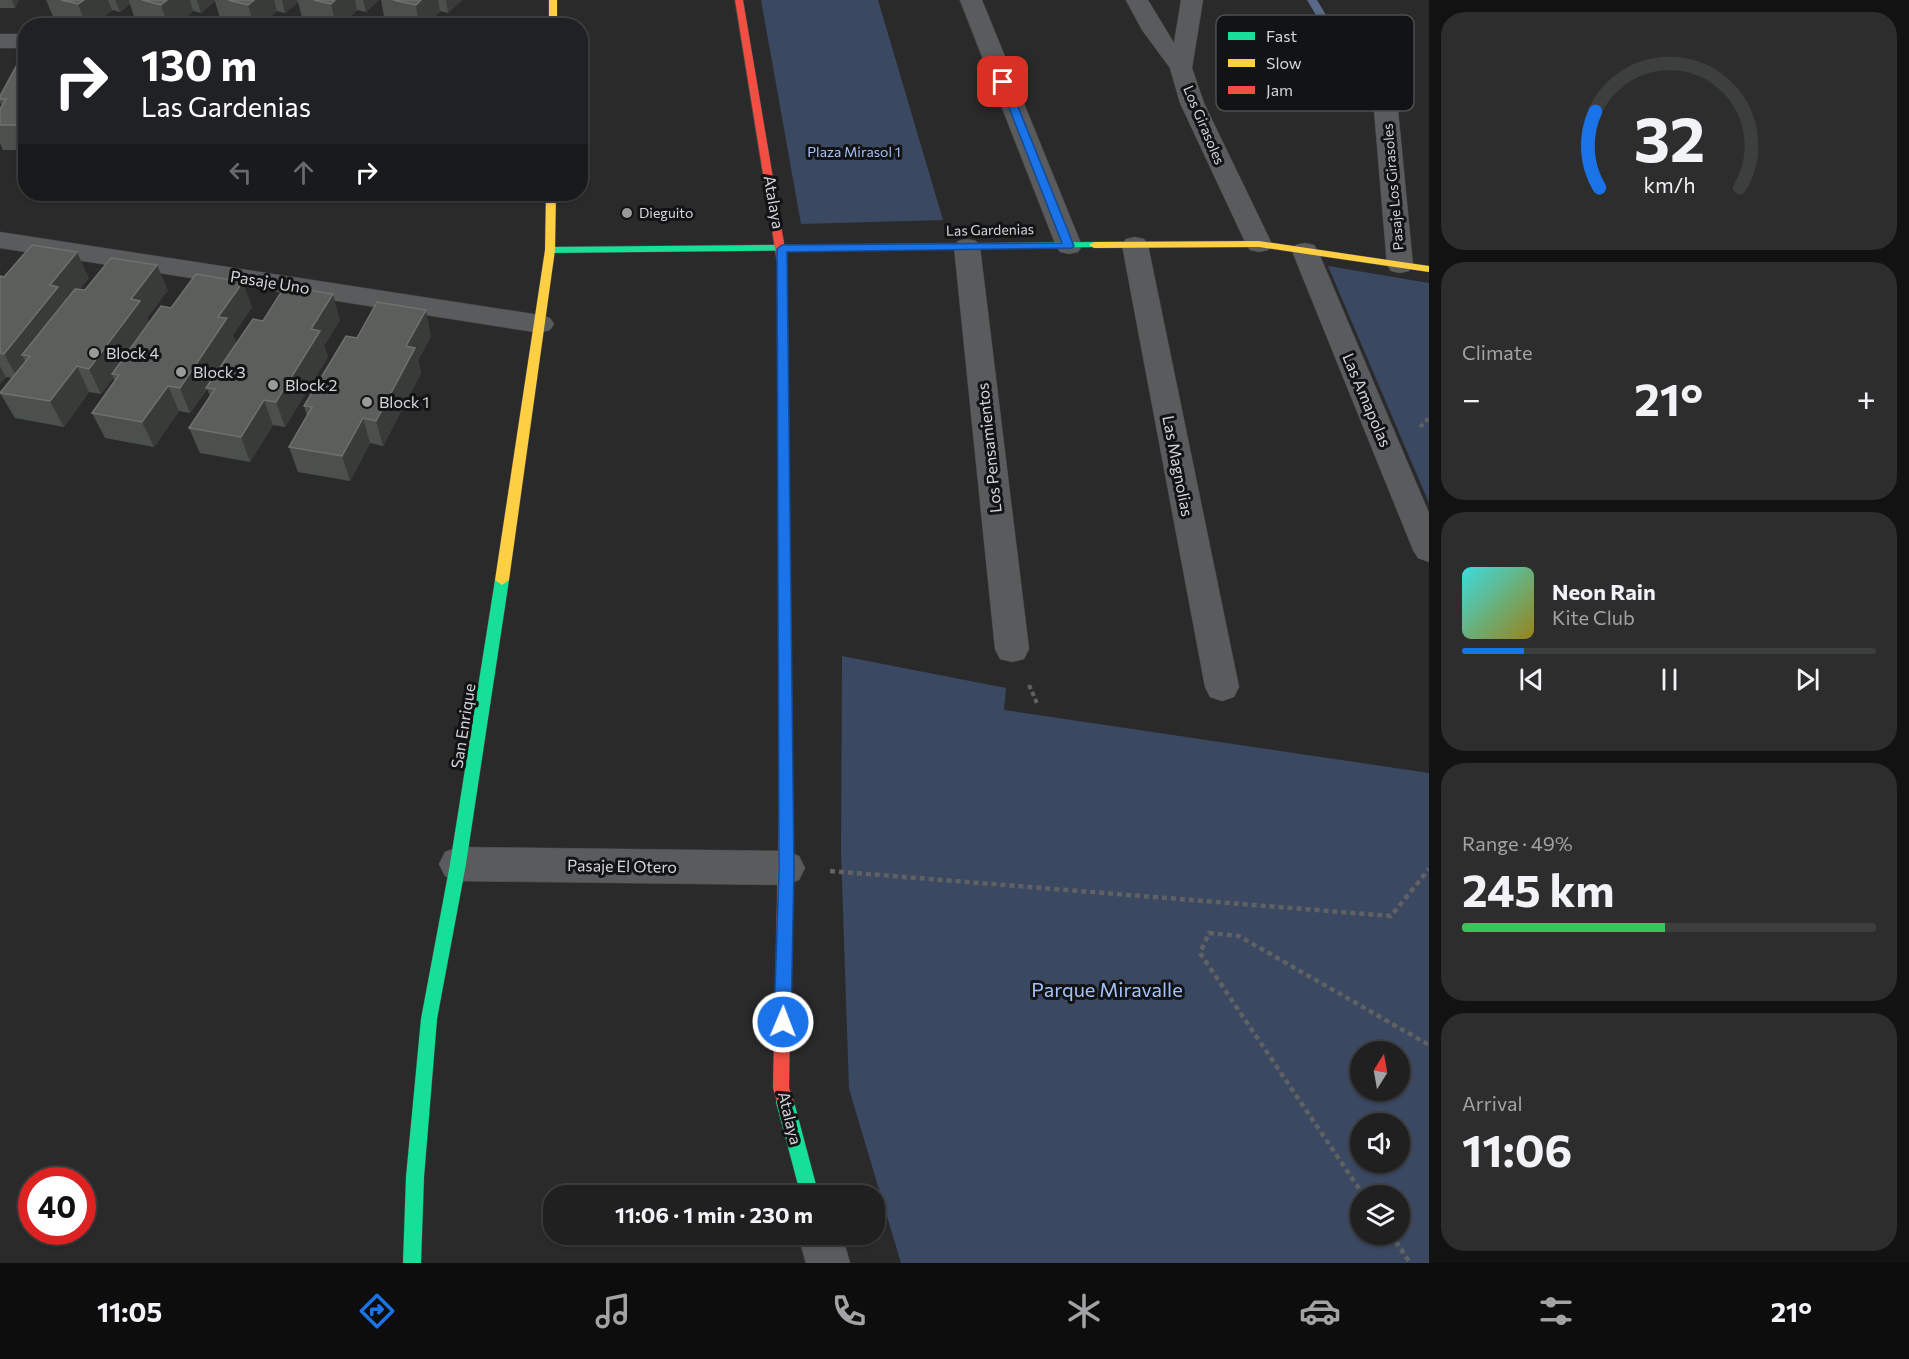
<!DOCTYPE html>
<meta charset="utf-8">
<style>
:root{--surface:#202020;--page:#2d2d2d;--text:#f1f3f6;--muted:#a2a3a5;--line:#3d3e3e;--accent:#1a73e8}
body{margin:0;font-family:Commissioner,sans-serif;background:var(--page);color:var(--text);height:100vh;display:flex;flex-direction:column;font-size:22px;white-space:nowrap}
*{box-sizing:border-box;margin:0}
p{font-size:20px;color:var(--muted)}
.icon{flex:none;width:33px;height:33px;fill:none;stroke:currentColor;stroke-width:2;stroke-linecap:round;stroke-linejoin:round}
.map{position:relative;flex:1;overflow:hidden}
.sheet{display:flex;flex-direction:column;gap:12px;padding:12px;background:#121212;width:480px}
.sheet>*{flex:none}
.hud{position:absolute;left:18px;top:18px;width:570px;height:183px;border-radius:24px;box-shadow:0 2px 4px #0004,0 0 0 2px var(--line);background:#202124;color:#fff;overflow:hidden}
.needle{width:39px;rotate:11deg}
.fabs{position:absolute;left:1350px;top:1041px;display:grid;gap:12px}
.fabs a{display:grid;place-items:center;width:60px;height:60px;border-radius:50%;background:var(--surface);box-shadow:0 2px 4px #0004,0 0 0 2px var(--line);font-size:30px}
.speed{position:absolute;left:18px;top:1167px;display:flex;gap:12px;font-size:30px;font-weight:700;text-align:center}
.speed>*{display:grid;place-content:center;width:78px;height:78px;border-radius:50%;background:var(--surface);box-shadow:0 2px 4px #0004,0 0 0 2px var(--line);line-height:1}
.speed .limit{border:9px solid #d22;background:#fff;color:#111}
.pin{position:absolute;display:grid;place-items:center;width:51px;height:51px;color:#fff;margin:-26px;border-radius:12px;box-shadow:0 3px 9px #0006}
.me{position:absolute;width:66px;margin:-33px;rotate:1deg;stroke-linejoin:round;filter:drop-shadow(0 0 4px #0008)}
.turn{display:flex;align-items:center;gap:21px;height:126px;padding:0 24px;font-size:27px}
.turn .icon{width:78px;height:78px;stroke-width:2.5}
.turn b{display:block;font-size:42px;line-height:51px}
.lanes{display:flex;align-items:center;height:57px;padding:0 24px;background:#0003;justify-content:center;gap:30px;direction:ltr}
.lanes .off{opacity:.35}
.big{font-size:45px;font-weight:700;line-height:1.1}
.sheet .widget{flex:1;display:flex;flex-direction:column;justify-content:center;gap:9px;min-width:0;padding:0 21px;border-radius:24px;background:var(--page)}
.sheet .dial{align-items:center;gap:0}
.dial svg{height:156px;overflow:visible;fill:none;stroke:var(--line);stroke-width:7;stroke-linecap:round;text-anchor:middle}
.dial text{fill:var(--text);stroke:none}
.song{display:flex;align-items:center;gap:18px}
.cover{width:72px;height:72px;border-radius:9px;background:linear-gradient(135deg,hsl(180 70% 55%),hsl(50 70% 35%))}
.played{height:6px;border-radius:3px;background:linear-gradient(90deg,var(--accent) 15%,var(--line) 15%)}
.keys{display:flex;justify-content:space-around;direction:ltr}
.heat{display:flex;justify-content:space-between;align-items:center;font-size:33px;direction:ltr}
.charge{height:9px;border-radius:4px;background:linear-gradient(90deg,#34c759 49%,var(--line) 0)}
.trip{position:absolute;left:543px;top:1185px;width:342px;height:60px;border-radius:24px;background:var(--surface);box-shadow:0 2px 4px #0004,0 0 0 2px var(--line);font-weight:700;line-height:60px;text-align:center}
.menu{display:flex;height:96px;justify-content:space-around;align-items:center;background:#0d0d0d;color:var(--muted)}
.menu .icon{width:42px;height:42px}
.menu .active{color:var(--accent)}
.menu b{font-size:27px;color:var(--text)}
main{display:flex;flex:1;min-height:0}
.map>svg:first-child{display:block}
.green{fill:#3b4861;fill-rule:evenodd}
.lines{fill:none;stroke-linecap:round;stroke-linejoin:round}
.stream{fill:#596a88;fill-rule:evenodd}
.street-casing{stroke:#464647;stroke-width:1}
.fast-casing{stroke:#464647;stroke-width:1}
.slow-casing{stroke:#464647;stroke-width:1}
.jam-casing{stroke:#464647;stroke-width:1}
.path-far1{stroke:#606162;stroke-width:4;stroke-dasharray:4.5 3;stroke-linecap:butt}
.path{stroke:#606162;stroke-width:4.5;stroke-dasharray:5 4;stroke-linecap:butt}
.street{fill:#5a5b5c;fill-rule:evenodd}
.fast{fill:#16e098;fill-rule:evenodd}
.slow{fill:#ffcf43;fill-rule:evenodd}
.jam{fill:#f24e42;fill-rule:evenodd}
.wall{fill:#4c504c}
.shaded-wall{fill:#383b38}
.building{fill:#5b5e5b;stroke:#6e716e;stroke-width:1.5}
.route{fill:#1a73e8;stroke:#114b97;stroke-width:1.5}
.poi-dot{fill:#9a9a9b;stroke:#121314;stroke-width:2}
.labels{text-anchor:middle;stroke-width:6;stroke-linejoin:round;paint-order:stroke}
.far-street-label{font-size:14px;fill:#d6d6d8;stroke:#121314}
.far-park-label{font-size:14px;fill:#a4c2fb;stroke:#121314}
.far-poi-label{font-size:14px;fill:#d6d6d8;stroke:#121314;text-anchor:start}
.street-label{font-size:16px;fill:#d6d6d8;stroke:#121314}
.poi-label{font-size:16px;fill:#d6d6d8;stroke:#121314;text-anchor:start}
.near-park-label{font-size:20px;fill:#a4c2fb;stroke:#121314}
.key{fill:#121314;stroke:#4d4e4f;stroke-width:1.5}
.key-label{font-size:16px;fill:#d6d6d8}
</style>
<main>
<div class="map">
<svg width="1429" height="1263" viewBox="0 0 1429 1263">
<rect width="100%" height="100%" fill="#2a2a2b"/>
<g class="green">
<polygon points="761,0 878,0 943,220 801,224"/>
<polygon points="1328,266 1429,283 1429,503"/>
<path d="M842,656L1006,688L1004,710L1429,773V1263H901L849,1089L841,852ZM1360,1052H1400V1090H1360ZM1360,1124H1400V1162H1360ZM1360,1196H1400V1234H1360Z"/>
</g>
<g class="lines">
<polygon class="stream" points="1307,0 1317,0 1345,47 1344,49 1336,49"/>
<defs>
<g id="street">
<polygon points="960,0 982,0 1082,246 1078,252 1069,254 1060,252 1056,246"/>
<polygon points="1126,0 1148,0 1174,43 1181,0 1203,0 1192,68 1204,103 1272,244 1268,250 1259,252 1250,250 1246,244 1180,103 1170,68 1142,30"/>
<rect x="0" y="34" width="26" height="14"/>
<polygon points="1386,103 1394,105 1398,110 1413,265 1409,271 1400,273 1391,271 1387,265 1374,110 1378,105"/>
<polygon points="0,232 540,315 550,318 554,324 550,330 540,333 0,248"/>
<polygon points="1135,237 1144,239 1148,245 1239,687 1234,697 1222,701 1210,697 1205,687 1122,245 1126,239"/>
<polygon points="967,239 976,241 980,247 1029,649 1024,659 1012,662 1000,659 995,649 954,247 958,241"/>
<polygon points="1305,243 1314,245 1318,251 1429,513 1429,562 1418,558 1413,550 1292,251 1296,245"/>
<polygon points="458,847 786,851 799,856 805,868 799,880 786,885 458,881 445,876 439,864 445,852"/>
<polygon points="798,1234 842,1234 850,1263 806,1263"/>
</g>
<g id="fast">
<polygon points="1094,242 1098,243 1098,247 550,253 545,250 550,247"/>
<polygon points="782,258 787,261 793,811 791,816 786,818 781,816 779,811 777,261"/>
<polygon points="502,575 509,580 466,864 437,1019 424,1177 421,1263 403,1263 406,1177 421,1019 450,864 495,580"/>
<polygon points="785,1093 791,1096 794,1102 819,1196 801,1196 776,1102 779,1096"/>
</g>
<g id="slow">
<rect x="549" y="0" width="8" height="26"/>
<polygon points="546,194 556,194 555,250 509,580 502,585 495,580 545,250"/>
<polygon points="1259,241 1429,266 1429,272 1259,247 1094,248 1089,245 1094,242"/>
</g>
<g id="jam">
<polygon points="735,0 743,0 787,261 782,264 777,261"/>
<polygon points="786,804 791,806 793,811 789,1088 794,1102 791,1108 785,1111 779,1108 773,1088 779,811 781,806"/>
</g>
</defs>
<use href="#street" class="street-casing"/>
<use href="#fast" class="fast-casing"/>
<use href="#slow" class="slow-casing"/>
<use href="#jam" class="jam-casing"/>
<g class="path-far1">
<polyline points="1420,427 1429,418"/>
<polyline points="1029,685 1037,703"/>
</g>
<g class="path">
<polyline points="830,871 1391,916 1429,869"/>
<polyline points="1364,1196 1200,953 1209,933 1239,936 1429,1045"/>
<polyline points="1391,1234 1410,1263"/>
</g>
<use href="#street" class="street"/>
<use href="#fast" class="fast"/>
<use href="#slow" class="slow"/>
<use href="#jam" class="jam"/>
</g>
<g class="wall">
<polygon points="0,0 19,0 15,8 0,8"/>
<polygon points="46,0 379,0 366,12 357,10 341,26 323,26 303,21 298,2 285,13 277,11 260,26 237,26 221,22 215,1 201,13 193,11 175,26 153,26 136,22 130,4 120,12 112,10 92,26 73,26 55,21"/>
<polygon points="381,0 462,0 448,13 440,11 425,26 400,26 385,22"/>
<polygon points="26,52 26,150 3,150 0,143 0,109 2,106 0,102 0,96"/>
<polygon points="0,276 89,278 79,290 168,290 147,318 149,323 171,308 252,307 233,335 236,343 263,321 340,320 324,346 328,357 285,427 273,425 250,462 200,453 189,428 210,396 207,389 190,413 179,411 154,447 105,438 92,413 115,381 113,378 101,394 89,392 64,427 15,418 0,393 12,378 6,377 0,384"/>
<polygon points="431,336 418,360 421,373 383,446 370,443 350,481 298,472 289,447 307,416 304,406 357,338"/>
</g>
<g class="shaded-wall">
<polygon points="12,0 19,0 15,8"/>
<polygon points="84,0 108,0 112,10 92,26 86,26 78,4"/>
<polygon points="115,0 129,0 130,4 120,12"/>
<polygon points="167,0 190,0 193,11 175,26 168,26 161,5"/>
<polygon points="197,0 215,0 215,1 201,13"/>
<polygon points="254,0 274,0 277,11 260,26 254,26 248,5"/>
<polygon points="282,0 297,0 298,2 285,13"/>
<polygon points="335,0 355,0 357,10 341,26 336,26 331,4"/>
<polygon points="363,0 379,0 366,12"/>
<polygon points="421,0 438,0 440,11 425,26 419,26 416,5"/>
<polygon points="446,0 462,0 448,13"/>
<polygon points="77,252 89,278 67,305 30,356 22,355 28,366 18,379 4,354 50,285"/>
<polygon points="157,265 168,290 147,318 151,326 112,374 113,378 101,394 89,369 131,299"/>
<polygon points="243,282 252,307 233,335 237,344 190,413 180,388 218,317"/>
<polygon points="333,294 340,320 324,346 328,357 285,427 276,402 311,329"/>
<polygon points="426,310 431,336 418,360 421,373 383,446 376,421 406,346"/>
<polygon points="0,366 6,377 0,384"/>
<polygon points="77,366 89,392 64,427 50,401"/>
<polygon points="168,386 179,411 154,447 142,422"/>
<polygon points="264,400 273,425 250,462 241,437"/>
<polygon points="363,418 370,443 350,481 342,456"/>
</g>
<g class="building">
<polygon points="61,0 84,0 78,4"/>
<polygon points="142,0 167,0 161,5"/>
<polygon points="228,0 254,0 248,5"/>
<polygon points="314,0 335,0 331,4"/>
<polygon points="393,0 421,0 416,5"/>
<polygon points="24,52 26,52 26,125 0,125 0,109 6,99 0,99 0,96"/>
<polygon points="32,245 77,252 50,285 58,287 4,354 0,353 0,276 4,277"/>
<polygon points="111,258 157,265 131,299 140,301 89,369 77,366 50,401 0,393 30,356 22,355 75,289 85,290"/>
<polygon points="196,274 243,282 218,317 227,318 180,388 168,386 142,422 92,413 119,375 112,374 161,306 171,308"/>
<polygon points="285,286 333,294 311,329 320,331 276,402 264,400 241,437 189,428 215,389 206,388 253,319 263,321"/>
<polygon points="377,302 426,310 406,346 415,348 376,421 363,418 342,456 289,447 312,407 304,406 346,336 357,338"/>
</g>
<polygon class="route" points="1003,79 1008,82 1074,246 1072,248 787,252 794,868 791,1022 789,1027 783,1030 777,1027 774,1022 779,868 777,249 782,245 1062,243 999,82"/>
<g class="poi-dot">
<circle cx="627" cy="213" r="6"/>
<circle cx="94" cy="353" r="6"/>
<circle cx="181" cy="372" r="6"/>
<circle cx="273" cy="385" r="6"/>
<circle cx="367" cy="402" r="6"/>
</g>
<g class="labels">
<g class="far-street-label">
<text transform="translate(1204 125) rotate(67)" y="5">Los Girasoles</text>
<text transform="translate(1393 187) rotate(-95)" y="5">Pasaje Los Girasoles</text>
<text transform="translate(990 230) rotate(-1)" y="5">Las Gardenias</text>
</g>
<g class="far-park-label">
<text x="854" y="157">Plaza Mirasol 1</text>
</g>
<g class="far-poi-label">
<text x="639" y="218">Dieguito</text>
</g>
<g class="street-label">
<text transform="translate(774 202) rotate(80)" y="6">Atalaya</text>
<text transform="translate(270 282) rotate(9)" y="6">Pasaje Uno</text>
<text transform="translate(1367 400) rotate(67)" y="6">Las Amapolas</text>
<text transform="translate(989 448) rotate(-96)" y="6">Los Pensamientos</text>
<text transform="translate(1178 466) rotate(79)" y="6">Las Magnolias</text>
<text transform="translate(463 726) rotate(-81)" y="6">San Enrique</text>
<text transform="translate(622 866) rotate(1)" y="6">Pasaje El Otero</text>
<text transform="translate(790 1118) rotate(76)" y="6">Atalaya</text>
</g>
<g class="poi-label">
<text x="106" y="359">Block 4</text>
<text x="193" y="378">Block 3</text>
<text x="285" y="391">Block 2</text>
<text x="379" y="408">Block 1</text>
</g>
<g class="near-park-label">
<text x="1107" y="997">Parque Miravalle</text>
</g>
</g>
<rect x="1216" y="15" width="198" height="96" rx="9" class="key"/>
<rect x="1228" y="32" width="27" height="8" fill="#16e098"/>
<rect x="1228" y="59" width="27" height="8" fill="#ffcf43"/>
<rect x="1228" y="86" width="27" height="8" fill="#f24e42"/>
<g class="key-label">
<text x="1266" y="42">Fast</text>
<text x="1266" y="69">Slow</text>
<text x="1266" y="96">Jam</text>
</g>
</svg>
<div class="fabs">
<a><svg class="needle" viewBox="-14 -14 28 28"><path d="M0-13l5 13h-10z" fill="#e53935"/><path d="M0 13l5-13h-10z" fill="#a2a3a5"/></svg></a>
<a><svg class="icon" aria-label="sound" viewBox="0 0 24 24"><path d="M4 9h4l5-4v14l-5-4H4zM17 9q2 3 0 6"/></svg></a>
<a><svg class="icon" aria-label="layers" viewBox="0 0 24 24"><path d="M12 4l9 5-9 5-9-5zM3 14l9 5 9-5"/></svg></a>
</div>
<div class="speed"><div class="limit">40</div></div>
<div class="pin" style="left:1003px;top:82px;background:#d93025"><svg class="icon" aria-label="arrive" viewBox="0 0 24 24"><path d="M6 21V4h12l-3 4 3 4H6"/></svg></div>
<svg class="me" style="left:783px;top:1022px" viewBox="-20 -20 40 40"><circle r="17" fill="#1a73e8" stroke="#fff" stroke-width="3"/><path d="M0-11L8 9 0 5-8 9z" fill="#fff"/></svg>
<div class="trip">11:06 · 1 min · 230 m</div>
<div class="hud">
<div class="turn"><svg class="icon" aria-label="right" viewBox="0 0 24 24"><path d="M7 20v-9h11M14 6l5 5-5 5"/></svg><div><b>130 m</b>Las Gardenias</div></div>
<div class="lanes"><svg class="icon off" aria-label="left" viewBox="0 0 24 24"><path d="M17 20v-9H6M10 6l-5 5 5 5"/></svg><svg class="icon off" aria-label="ahead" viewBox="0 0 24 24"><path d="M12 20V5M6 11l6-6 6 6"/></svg><svg class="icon" aria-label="right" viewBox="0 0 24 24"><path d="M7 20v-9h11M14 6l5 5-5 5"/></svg></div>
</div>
</div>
<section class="sheet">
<div class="widget dial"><svg viewBox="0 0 100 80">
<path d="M14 69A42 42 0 1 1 86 69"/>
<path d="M14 69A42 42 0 0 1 12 30" stroke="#1a73e8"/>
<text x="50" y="56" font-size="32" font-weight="700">32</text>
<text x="50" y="72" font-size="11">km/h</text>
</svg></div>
<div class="widget"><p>Climate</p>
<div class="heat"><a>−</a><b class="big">21°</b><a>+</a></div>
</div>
<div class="widget">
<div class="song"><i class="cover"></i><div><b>Neon Rain</b><p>Kite Club</p></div></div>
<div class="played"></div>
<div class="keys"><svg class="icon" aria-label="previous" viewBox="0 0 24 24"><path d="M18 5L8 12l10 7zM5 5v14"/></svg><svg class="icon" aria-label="pause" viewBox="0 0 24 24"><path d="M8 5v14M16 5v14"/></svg><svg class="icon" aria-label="next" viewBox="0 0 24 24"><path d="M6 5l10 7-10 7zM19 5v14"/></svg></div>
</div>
<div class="widget"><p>Range · 49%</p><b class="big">245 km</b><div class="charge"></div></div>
<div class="widget"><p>Arrival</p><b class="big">11:06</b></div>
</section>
</main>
<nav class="menu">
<b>11:05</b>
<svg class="icon active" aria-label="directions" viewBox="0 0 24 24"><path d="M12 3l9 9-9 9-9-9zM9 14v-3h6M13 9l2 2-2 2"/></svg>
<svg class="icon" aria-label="music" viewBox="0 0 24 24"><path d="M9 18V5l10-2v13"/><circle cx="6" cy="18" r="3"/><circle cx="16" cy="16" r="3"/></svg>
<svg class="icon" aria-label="phone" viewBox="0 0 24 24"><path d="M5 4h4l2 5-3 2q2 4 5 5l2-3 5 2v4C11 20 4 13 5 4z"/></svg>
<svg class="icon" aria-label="climate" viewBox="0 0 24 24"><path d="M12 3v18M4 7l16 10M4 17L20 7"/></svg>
<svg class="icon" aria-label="car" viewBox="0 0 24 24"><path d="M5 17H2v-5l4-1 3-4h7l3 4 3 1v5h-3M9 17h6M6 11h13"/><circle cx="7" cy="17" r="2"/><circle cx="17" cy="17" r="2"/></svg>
<svg class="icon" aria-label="filters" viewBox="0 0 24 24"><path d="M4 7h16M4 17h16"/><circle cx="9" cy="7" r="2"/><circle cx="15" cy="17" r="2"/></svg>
<b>21°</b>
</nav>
